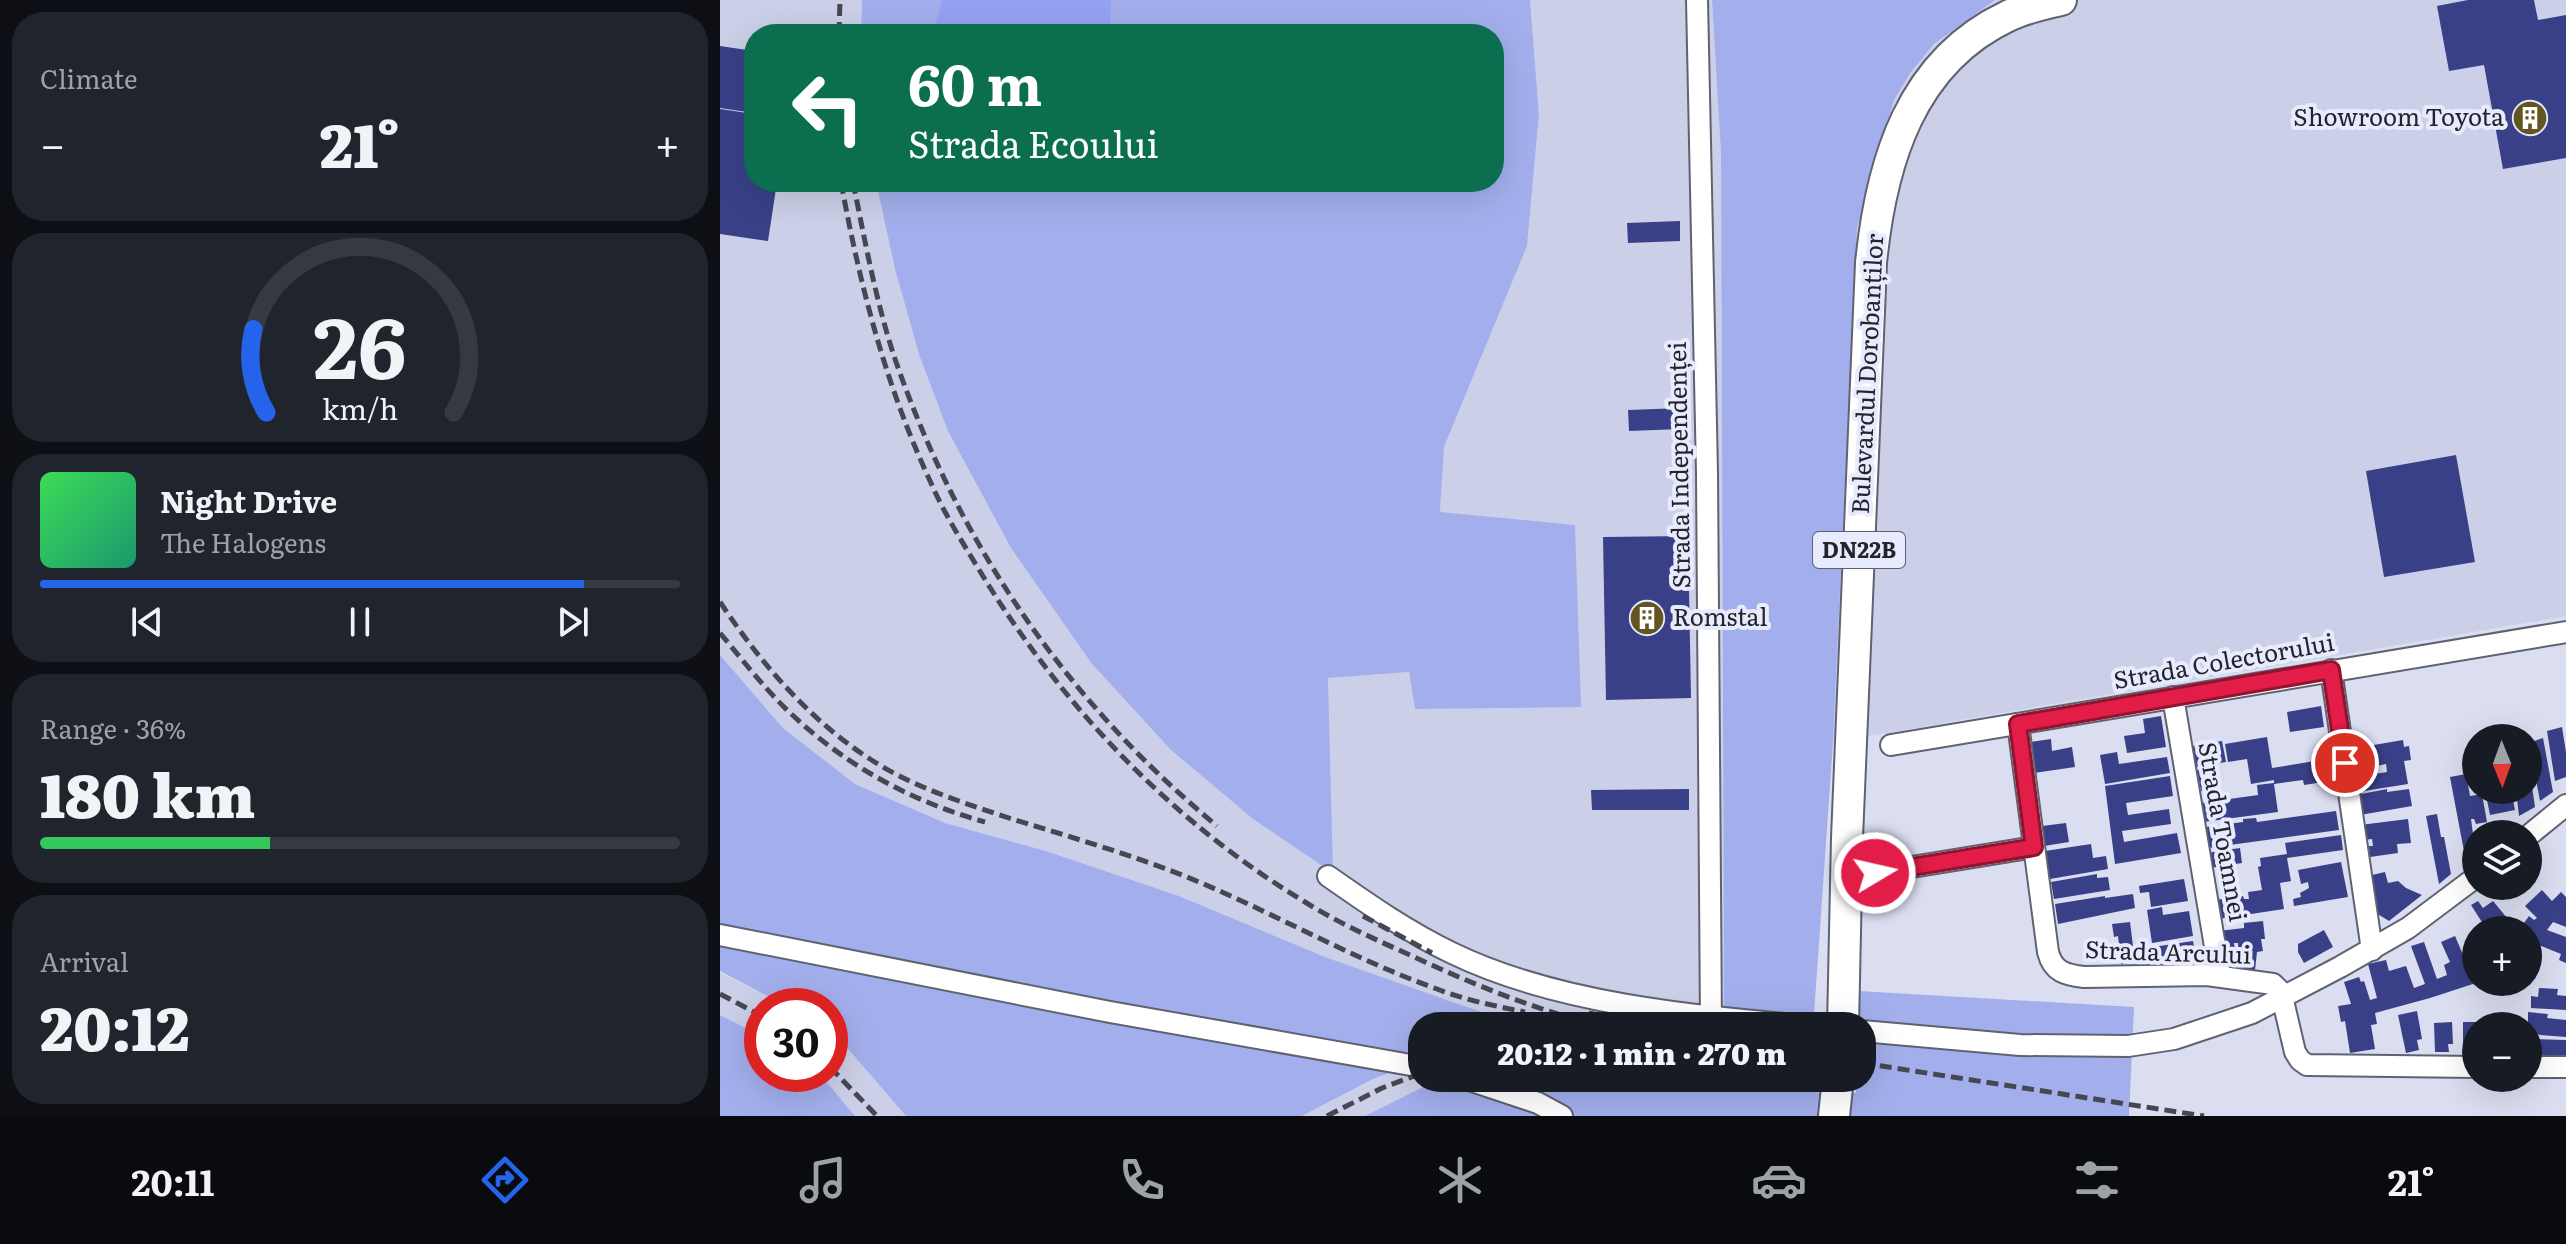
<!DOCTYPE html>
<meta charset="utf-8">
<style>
:root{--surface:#171b24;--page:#20242c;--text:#f1f3f6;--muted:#9ea1a6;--line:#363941;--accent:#2563eb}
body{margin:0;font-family:Literata,serif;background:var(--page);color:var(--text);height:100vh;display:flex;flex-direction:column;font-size:30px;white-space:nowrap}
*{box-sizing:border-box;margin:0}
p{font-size:26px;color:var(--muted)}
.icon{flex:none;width:44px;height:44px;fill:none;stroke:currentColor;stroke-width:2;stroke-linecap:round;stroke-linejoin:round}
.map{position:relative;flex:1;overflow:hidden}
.side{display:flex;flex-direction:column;gap:12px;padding:12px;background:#0d0f14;width:720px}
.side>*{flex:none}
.guide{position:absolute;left:24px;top:24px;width:760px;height:168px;border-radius:32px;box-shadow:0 8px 32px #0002;background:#0b6e4f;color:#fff;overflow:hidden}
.needle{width:52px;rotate:179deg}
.fabs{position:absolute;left:1742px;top:724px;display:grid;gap:16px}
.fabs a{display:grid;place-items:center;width:80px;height:80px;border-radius:50%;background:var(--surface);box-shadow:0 8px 32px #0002;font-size:40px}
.speed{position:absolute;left:24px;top:988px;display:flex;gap:16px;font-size:40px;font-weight:700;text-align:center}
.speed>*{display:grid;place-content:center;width:104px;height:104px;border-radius:50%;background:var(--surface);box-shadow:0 8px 32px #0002;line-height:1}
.speed .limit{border:12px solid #d22;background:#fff;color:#111}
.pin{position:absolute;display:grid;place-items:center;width:68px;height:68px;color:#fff;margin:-34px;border:4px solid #fff;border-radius:50%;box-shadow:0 2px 8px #0007}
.me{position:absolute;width:88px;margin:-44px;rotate:81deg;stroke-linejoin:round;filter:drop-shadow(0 0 6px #0008)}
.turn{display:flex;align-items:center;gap:28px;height:168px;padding:0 32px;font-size:36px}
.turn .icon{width:104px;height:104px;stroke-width:2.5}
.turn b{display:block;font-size:56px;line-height:68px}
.big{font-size:60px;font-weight:800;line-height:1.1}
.side .tile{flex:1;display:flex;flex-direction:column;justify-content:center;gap:12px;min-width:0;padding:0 28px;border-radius:32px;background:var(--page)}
.side .dial{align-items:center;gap:0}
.dial svg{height:208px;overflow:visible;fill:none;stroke:var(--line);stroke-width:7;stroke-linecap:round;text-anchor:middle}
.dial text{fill:var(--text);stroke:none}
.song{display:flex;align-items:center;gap:24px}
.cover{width:96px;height:96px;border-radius:12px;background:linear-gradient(135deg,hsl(130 70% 55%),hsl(160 70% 35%))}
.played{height:8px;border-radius:4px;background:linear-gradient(90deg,var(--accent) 85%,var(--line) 85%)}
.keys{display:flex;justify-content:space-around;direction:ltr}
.heat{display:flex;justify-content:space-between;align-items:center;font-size:44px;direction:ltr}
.charge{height:12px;border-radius:6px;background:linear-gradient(90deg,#34c759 36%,var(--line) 0)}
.trip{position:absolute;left:688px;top:1012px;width:468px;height:80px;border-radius:32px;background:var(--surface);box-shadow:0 8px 32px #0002;font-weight:800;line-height:80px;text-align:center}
.menu{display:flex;height:128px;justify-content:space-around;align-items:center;background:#090b0e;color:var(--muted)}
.menu .icon{width:56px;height:56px}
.menu .on{color:var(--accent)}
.menu b{font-size:36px;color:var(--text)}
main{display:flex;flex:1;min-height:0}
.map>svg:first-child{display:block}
.built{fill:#cbd0e8}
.green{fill:#a3afec}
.water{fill:#94a2f2}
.building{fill:#3a4088}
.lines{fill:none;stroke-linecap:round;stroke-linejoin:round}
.minor-casing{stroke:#5f6271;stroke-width:24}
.primary-casing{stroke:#5f6271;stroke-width:34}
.minor{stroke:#fff;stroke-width:20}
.primary{stroke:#fff;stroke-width:30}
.rail{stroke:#464750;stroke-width:5;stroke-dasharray:12 6;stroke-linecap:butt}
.route-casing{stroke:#92132f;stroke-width:20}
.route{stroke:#e11d48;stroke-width:14}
.labels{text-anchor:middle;stroke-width:8;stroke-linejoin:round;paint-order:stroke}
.shield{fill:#e7ebfd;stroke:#5e606b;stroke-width:2}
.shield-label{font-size:22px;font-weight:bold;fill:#24252c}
.poi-label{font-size:24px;fill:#24252c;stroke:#e7ebfd;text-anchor:end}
.street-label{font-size:24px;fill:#24252c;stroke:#e7ebfd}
</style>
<main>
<section class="side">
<div class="tile"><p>Climate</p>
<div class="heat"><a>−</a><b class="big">21°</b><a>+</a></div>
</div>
<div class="tile dial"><svg viewBox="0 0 100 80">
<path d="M14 69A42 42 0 1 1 86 69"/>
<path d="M14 69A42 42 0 0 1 9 37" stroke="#2563eb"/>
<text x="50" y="56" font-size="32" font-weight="700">26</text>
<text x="50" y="72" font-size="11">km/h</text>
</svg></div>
<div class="tile">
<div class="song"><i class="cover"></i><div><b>Night Drive</b><p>The Halogens</p></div></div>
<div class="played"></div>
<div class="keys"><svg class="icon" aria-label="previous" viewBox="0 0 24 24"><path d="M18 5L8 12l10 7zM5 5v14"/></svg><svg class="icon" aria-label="pause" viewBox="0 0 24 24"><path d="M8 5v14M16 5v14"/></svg><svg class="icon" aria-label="next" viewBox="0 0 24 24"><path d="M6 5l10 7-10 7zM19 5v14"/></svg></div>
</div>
<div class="tile"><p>Range · 36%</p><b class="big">180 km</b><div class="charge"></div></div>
<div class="tile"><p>Arrival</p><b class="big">20:12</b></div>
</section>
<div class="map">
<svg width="1846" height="1116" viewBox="0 0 1846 1116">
<rect width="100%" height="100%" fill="#dadef0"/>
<g class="built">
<polygon points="0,0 142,0 141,34 34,34 34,182 156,182 175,269 291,548 372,664 451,750 533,819 612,872 608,678 690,672 695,709 861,706 720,513 724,447 807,246 819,114 810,0 992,0 1001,154 1004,1009 1094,1015 1093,1026 801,1026 605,957 459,896 326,851 225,823 135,784 63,728 0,655"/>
<polygon points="1275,0 1846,0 1846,616 1113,742 1137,228 1174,100 1191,72 1214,44"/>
<polygon points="0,972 66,1006 42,1006 42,1036 0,1015"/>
<polygon points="110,1037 129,1050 186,1116 135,1116 105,1080 96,1074 110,1074"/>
<polygon points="702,1060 702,1078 728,1078 711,1083 645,1116 582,1116 651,1080"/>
</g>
<g class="green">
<polygon points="142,0 810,0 819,114 807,246 724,447 720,512 855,525 861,707 695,709 689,672 608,678 613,873 533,819 451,750 372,664 291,548 228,431 200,357 175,269 156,182 774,182 774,34 141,34"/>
<polygon points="992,0 1275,0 1214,44 1191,72 1174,100 1137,228 1113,742 1094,1015 1004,1009 1001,154"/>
<polygon points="0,655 63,728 135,784 225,823 326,851 459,896 605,957 801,1026 702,1026 702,1060 651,1080 582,1116 186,1116 129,1050 110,1037 110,1006 66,1006 0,971"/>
<polygon points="1139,991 1414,1007 1409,1116 645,1116 711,1083 728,1078 1092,1078 1091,1092 1136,1093 1137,1078 1142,1078 1142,1026 1138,1026"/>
<polygon points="0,1015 42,1036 42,1074 96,1074 105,1080 135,1116 0,1116"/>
</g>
<polygon class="water" points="222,0 391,0 390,34 213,34"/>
<g class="building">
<polygon points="1748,0 1814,0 1818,20 1846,15 1846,158 1783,169 1764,65 1729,71 1717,6"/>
<polygon points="0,46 34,51 34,113 0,108"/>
<polygon points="0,109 34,114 34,182 57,182 48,241 0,234"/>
<polygon points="960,221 960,241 908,243 907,223"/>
<polygon points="961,408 961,429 909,431 908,410"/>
<polygon points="1736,455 1755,562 1664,577 1646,471"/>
<polygon points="968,536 971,698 886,700 883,537"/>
<polygon points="1601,706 1604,727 1570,732 1567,712"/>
<polygon points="1441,716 1446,747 1407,753 1404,736 1425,733 1423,719"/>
<polygon points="1842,727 1846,752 1846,777 1835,781 1827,731"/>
<polygon points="1547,737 1552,768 1607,759 1610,781 1584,785 1583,780 1554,784 1558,812 1483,822 1481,803 1538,795 1537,785 1554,783 1554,780 1531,784 1527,759 1508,762 1505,744"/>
<polygon points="1823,738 1833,792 1820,801 1809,743"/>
<polygon points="1331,739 1332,751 1352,747 1355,767 1314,773 1310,742"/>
<polygon points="1683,740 1684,747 1689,746 1691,760 1684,761 1688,784 1638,792 1635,777 1667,772 1666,764 1636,770 1633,752 1642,750 1642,747"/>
<polygon points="1502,741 1506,762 1475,767 1472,746"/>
<polygon points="1397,752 1399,764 1447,757 1450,773 1385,784 1380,755"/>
<polygon points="1495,768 1498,788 1481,791 1477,770"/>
<polygon points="1808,773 1810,773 1815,807 1799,816 1796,790 1808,790"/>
<polygon points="1746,774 1750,796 1762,794 1767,822 1756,824 1754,819 1751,819 1756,856 1746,862 1730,777"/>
<polygon points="1450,776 1453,796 1406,803 1408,815 1449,809 1451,824 1402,831 1404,842 1457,833 1461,853 1395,864 1385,786"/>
<polygon points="969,789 969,810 872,810 871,790"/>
<polygon points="1667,789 1667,792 1689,789 1692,806 1640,815 1636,795"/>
<polygon points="1765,790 1791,790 1795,810 1770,815"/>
<polygon points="1616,811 1619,830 1488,848 1486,827 1523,822 1523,819 1536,818 1537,822"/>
<polygon points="1717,814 1721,837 1724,837 1731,874 1719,884 1706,816"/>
<polygon points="1688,819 1691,843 1677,844 1678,853 1650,857 1649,846 1653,846 1652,839 1642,840 1640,825"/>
<polygon points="1346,823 1349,842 1324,846 1322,826"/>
<polygon points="1621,835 1623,850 1567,858 1571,881 1560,883 1564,909 1498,919 1495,900 1523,896 1524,899 1529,899 1528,892 1542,890 1538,867 1541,866 1540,858 1567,854 1565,843"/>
<polygon points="1371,844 1373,858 1386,856 1388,869 1330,879 1325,851"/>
<polygon points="1520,848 1522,863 1490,868 1487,853"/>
<polygon points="1621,862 1628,897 1574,906 1573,899 1581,897 1580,893 1589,888 1588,882 1581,884 1578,870"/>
<polygon points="1665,872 1668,883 1678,881 1686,888 1702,895 1669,921 1656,913 1648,876"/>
<polygon points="1377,874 1377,878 1388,877 1390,890 1334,899 1331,882"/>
<polygon points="1464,879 1468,901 1431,907 1429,892 1420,893 1419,886"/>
<polygon points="1822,890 1832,901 1841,892 1846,897 1846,927 1833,922 1827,930 1846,937 1846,963 1839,960 1841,954 1816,944 1808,956 1808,930 1799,930 1809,916 1814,920 1817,918 1805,906"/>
<polygon points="1413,894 1415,908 1338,924 1335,904 1385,896 1385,898"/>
<polygon points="1758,901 1763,908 1773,901 1797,930 1767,930 1751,905"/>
<polygon points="1442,907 1443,915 1469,911 1473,936 1432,943 1427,910"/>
<polygon points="1543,921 1545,939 1541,939 1543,951 1537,952 1535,970 1519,970 1518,943 1514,943 1517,968 1505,969 1499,931 1524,928 1524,923"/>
<polygon points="1410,922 1415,962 1401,964 1398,936 1394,937 1392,924"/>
<polygon points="1604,930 1613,947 1584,963 1578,952 1578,944"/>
<polygon points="1735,936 1750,971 1753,970 1756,983 1710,998 1655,1013 1657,1024 1651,1025 1655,1049 1630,1053 1625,1021 1621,1022 1618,1006 1631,1004 1624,982 1639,977 1641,982 1644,981 1650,1000 1657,998 1648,964 1666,960 1669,971 1686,966 1694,988 1705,984 1691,946 1704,942 1717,979 1727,975 1724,965 1730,962 1721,942"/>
<polygon points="1756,937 1756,956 1747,942"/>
<polygon points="1473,941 1476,958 1435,965 1433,947"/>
<polygon points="1819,988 1838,989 1837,995 1846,996 1846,1010 1811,1008 1811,996 1818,997"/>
<polygon points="1697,1011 1702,1039 1697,1040 1699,1050 1686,1053 1678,1015"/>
<polygon points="1808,1012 1828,1014 1827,1018 1846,1020 1846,1037 1808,1034"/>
<polygon points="1732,1022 1733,1044 1728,1044 1729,1052 1715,1052 1714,1023"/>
<polygon points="1743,1022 1758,1022 1756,1055 1743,1055"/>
<polygon points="1816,1039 1846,1040 1846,1062 1808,1060 1808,1043 1816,1043"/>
</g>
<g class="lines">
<defs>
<g id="minor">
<polyline points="977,0 987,473 991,1026"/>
<polyline points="1611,670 1652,950"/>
<polyline points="1453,697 1500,976"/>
<path d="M1298,724L1328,952C1333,972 1346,975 1364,977L1487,975L1553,984L1561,992L1575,1052L1580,1060L1587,1065L1756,1067"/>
<polyline points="1171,745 1846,632"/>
<polyline points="1808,836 1846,805"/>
<polyline points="1155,873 1314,847"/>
<path d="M608,876C648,904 688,932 732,953C837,1004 973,1016 1088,1026"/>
<polyline points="0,935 390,1012 702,1067"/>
<polyline points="1142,1031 1300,1045 1408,1046 1454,1039 1532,1013 1620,967 1688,928 1756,877"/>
<polyline points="1808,1067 1846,1067"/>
<polyline points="743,1078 818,1103 842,1116"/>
<polyline points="919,1078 942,1080 962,1078"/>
<polyline points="768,1081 808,1078"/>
</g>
<g id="primary">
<path d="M1123,1026L1127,838L1151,263C1161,163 1190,62 1288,16C1304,8 1324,4 1341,0"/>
<polyline points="1114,1116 1118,1078"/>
</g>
</defs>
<use href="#minor" class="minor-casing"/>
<use href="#primary" class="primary-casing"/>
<use href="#minor" class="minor"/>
<use href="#primary" class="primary"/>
<g class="rail">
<polyline points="119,34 120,0"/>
<path d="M121,182C140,286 166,387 211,483C224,513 241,540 258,568C340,704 449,820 585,902C623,926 664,943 705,962C762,988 820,1011 881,1026"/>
<path d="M133,182C145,241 156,302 175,359C239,544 346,701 497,826"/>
<path d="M0,602C40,662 89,720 150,759C193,787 241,802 289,818C347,836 406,853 462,875C547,909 630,958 717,989C745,1000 775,1006 805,1012"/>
<path d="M0,633C21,658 41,684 64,707C121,763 189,801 265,822"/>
<polyline points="643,916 712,953"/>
<polyline points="0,994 42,1016"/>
<polyline points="869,1013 927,1026"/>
<polyline points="1142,1063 1484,1116"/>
<polyline points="110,1067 157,1116"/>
<polyline points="607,1116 662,1088 702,1073"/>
</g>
</g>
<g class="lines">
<defs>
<polyline id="route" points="1155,873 1314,847 1298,724 1611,670 1625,763"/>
</defs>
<use href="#route" class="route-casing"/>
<use href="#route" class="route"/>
</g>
<defs>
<symbol id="building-disc" viewBox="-11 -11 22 22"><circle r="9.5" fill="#625522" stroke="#e7ebfd"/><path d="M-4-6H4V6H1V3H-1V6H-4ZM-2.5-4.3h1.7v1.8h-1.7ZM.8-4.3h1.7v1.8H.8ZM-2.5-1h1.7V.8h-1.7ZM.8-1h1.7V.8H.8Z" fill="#fff"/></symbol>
</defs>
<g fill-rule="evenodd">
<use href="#building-disc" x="1790" y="98" width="40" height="40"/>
<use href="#building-disc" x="907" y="598" width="40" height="40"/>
</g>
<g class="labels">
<rect class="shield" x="1093" y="532" width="92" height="36" rx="6"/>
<g class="shield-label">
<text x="1139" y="558">DN22B</text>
</g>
<g class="poi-label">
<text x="1784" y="126">Showroom Toyota</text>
<text x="953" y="626" text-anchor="start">Romstal</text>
</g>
<g class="street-label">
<text transform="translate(1148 374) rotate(-87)" y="8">Bulevardul Dorobanților</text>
<text transform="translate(960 465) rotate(-91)" y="8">Strada Independenței</text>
<text transform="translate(1504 662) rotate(-10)" y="8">Strada Colectorului</text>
<text transform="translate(1502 832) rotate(80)" y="8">Strada Toamnei</text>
<text transform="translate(1448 953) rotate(2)" y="8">Strada Arcului</text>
</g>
</g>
</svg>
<div class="fabs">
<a><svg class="needle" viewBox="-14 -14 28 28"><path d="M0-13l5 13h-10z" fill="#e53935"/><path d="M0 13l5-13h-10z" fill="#9ea1a6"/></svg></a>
<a><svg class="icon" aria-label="layers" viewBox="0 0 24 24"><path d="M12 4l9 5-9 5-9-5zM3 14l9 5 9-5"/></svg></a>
<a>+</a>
<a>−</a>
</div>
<div class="speed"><div class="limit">30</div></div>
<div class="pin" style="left:1625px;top:763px;background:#d93025"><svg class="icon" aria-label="arrive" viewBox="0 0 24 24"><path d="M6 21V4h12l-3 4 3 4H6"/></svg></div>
<svg class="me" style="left:1155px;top:873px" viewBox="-20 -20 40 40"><circle r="17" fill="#e11d48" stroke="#fff" stroke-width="3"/><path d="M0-11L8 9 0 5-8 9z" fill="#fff"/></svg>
<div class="trip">20:12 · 1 min · 270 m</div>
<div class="guide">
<div class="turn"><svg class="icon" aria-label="left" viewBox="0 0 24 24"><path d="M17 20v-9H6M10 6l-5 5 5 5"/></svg><div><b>60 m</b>Strada Ecoului</div></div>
</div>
</div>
</main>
<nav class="menu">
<b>20:11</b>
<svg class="icon on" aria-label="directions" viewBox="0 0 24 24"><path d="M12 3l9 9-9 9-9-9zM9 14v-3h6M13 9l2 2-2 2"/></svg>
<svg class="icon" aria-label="music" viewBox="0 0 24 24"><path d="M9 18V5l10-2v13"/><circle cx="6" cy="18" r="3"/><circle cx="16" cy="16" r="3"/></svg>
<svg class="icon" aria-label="phone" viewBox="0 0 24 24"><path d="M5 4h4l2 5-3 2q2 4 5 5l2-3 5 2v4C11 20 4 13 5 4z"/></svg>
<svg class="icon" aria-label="climate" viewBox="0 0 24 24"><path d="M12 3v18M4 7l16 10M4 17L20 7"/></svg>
<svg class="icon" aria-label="car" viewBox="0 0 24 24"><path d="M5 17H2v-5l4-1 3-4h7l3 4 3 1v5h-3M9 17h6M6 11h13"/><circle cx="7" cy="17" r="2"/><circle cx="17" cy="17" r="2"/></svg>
<svg class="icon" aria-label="filters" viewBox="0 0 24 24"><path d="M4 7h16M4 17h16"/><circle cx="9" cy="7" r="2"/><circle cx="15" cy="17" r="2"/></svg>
<b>21°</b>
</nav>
